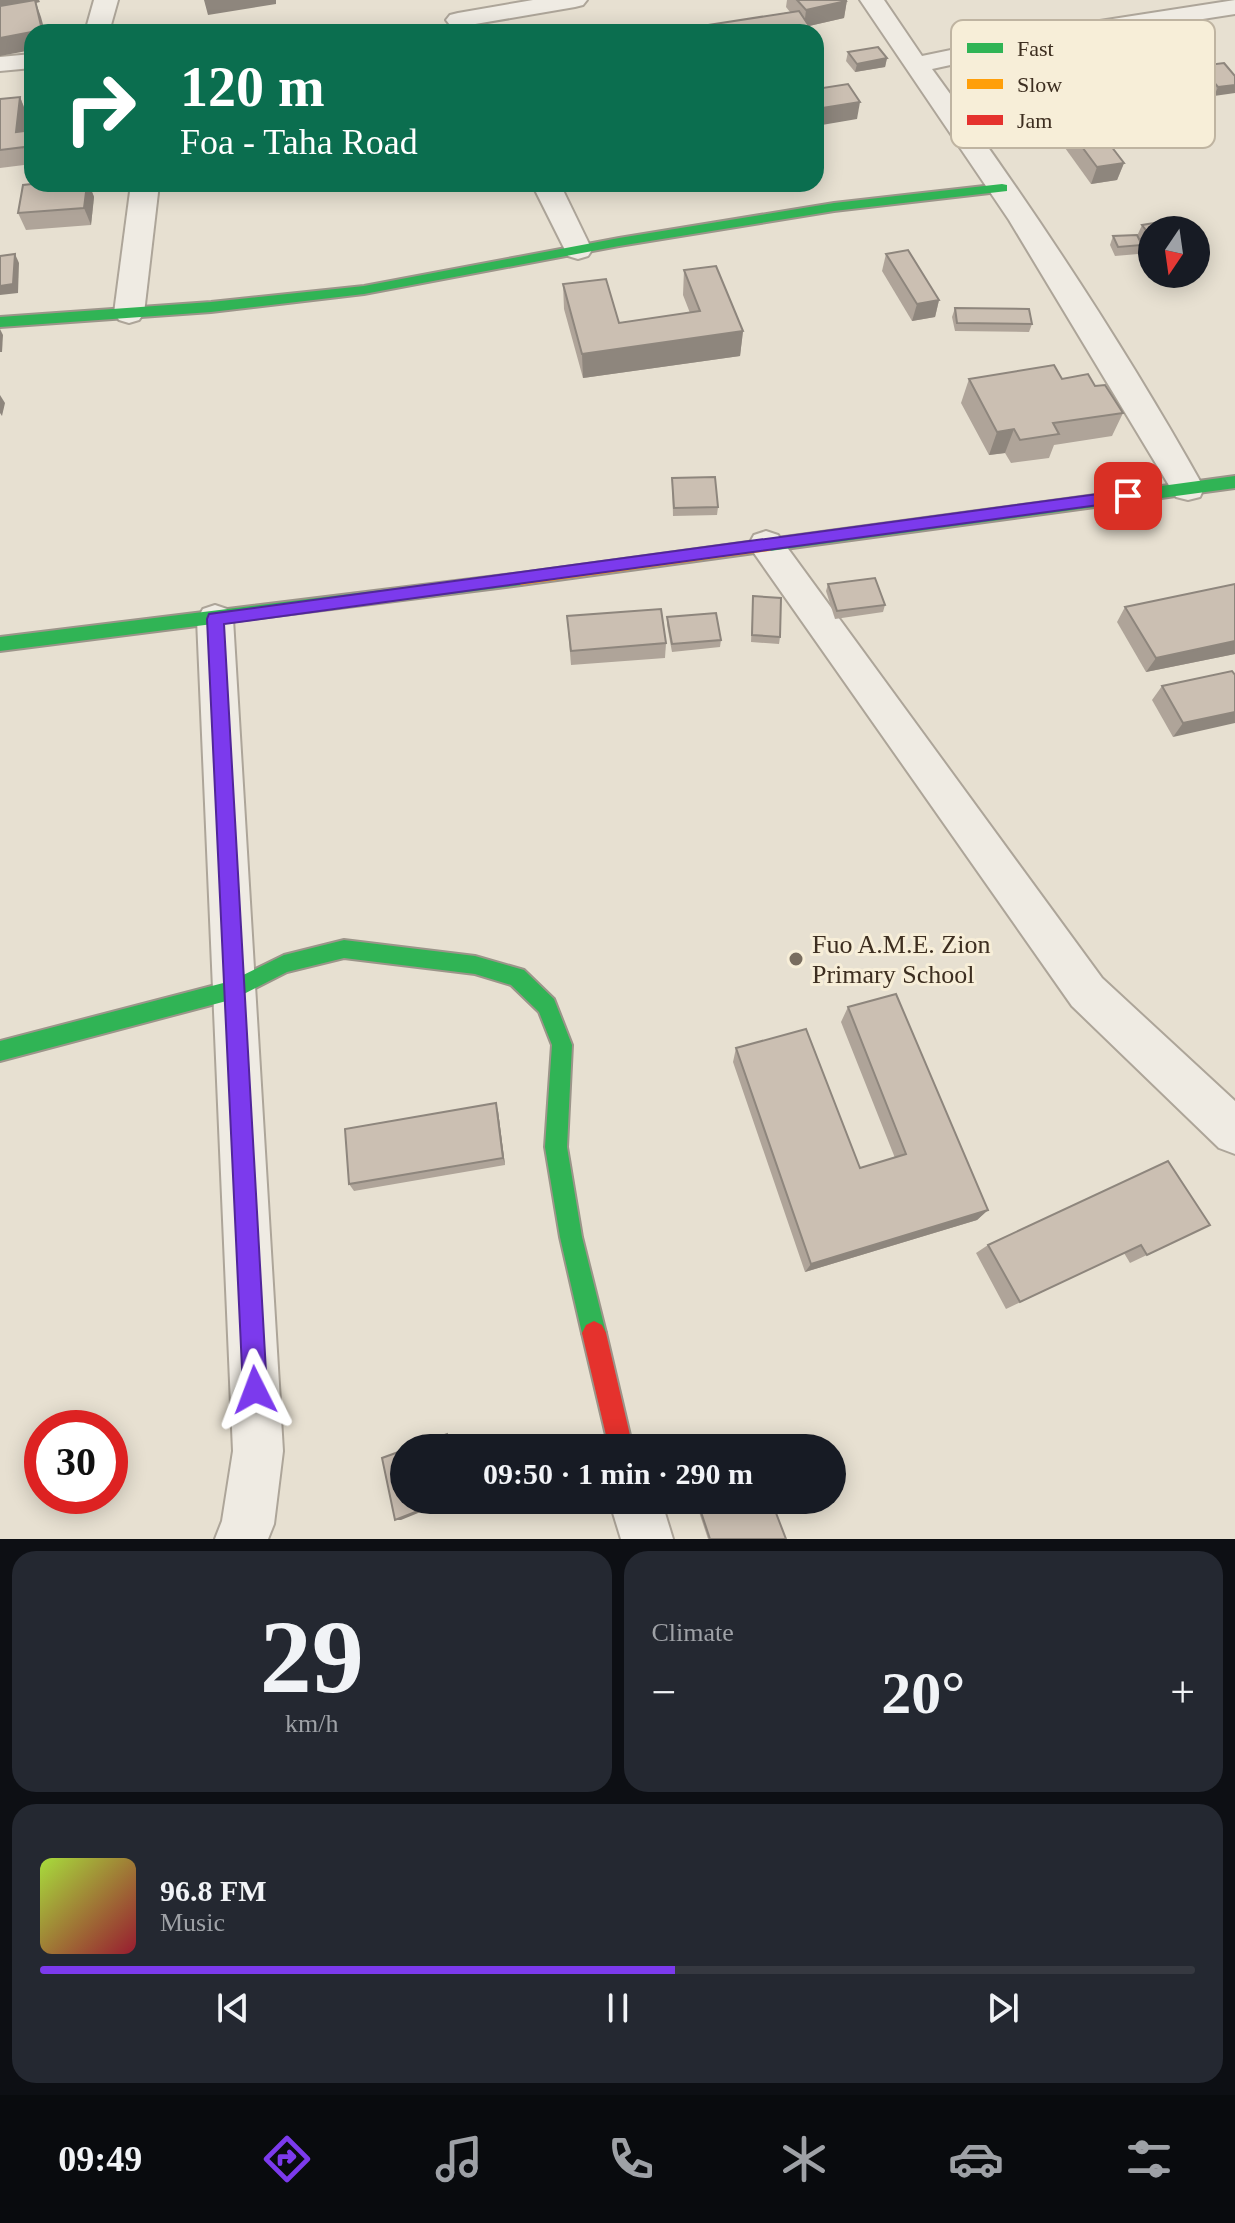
<!DOCTYPE html>
<meta charset="utf-8">
<style>
:root{--surface:#171b24;--page:#242831;--text:#f1f3f6;--muted:#9ea1a6;--line:#363941;--accent:#7c3aed}
body{margin:0;font-family:"Times New Roman",serif;background:var(--page);color:var(--text);height:100vh;display:flex;flex-direction:column;font-size:30px;white-space:nowrap}
*{box-sizing:border-box;margin:0}
p{font-size:26px;color:var(--muted)}
.icon{flex:none;width:44px;height:44px;fill:none;stroke:currentColor;stroke-width:2;stroke-linecap:round;stroke-linejoin:round}
.map{position:relative;height:1539px;overflow:hidden}
.drawer{display:flex;flex-direction:column;gap:12px;padding:12px;background:#0d0f14;flex:1}
.drawer>*{flex:none}
.banner{position:absolute;left:24px;top:24px;width:800px;height:168px;border-radius:24px;box-shadow:0 4px 20px #0003;background:#0b6e4f;color:#fff;overflow:hidden}
.needle{width:52px;rotate:193deg}
.tools{position:absolute;left:1138px;top:216px;display:grid;gap:16px}
.tools a{display:grid;place-items:center;width:72px;height:72px;border-radius:50%;background:var(--surface);box-shadow:0 4px 20px #0003;font-size:40px}
.speed{position:absolute;left:24px;top:1410px;display:flex;gap:16px;font-size:40px;font-weight:700;text-align:center}
.speed>*{display:grid;place-content:center;width:104px;height:104px;border-radius:50%;background:var(--surface);box-shadow:0 4px 20px #0003;line-height:1}
.speed .limit{border:12px solid #d22;background:#fff;color:#111}
.pin{position:absolute;display:grid;place-items:center;width:68px;height:68px;color:#fff;margin:-34px;border-radius:16px;box-shadow:0 4px 12px #0006}
.me{position:absolute;width:88px;margin:-44px;rotate:357deg;stroke-linejoin:round;filter:drop-shadow(0 0 6px #0008)}
.turn{display:flex;align-items:center;gap:28px;height:168px;padding:0 24px;font-size:36px}
.turn .icon{width:104px;height:104px;stroke-width:2.5}
.turn b{display:block;font-size:56px;line-height:68px}
.big{font-size:60px;font-weight:700;line-height:1.1}
.drawer .widget{flex:1;display:flex;flex-direction:column;justify-content:center;gap:12px;min-width:0;padding:0 28px;border-radius:24px;background:var(--page)}
.drawer .dial{align-items:center;gap:0}
.dial b{font-size:104px;line-height:1}
.song{display:flex;align-items:center;gap:24px}
.cover{width:96px;height:96px;border-radius:12px;background:linear-gradient(135deg,hsl(80 70% 55%),hsl(350 70% 35%))}
.played{height:8px;border-radius:4px;background:linear-gradient(90deg,var(--accent) 55%,var(--line) 55%)}
.keys{display:flex;justify-content:space-around;direction:ltr}
.heat{display:flex;justify-content:space-between;align-items:center;font-size:44px;direction:ltr}
.drawer .tiles{flex:1;display:grid;gap:12px;grid-template-columns:1fr 1fr}
.widget:last-child{grid-column:span 2}
.trip{position:absolute;left:390px;top:1434px;width:456px;height:80px;border-radius:40px;background:var(--surface);box-shadow:0 4px 20px #0003;font-weight:700;line-height:80px;text-align:center}
.tab-bar{display:flex;height:128px;justify-content:space-around;align-items:center;background:#090b0e;color:var(--muted)}
.tab-bar .icon{width:56px;height:56px}
.tab-bar .selected{color:var(--accent)}
.tab-bar b{font-size:36px;color:var(--text)}
.map>svg:first-child{display:block}
.lines{fill:none;stroke-linecap:round;stroke-linejoin:round}
.street-casing{stroke:#ada599;stroke-width:4}
.fast-casing{stroke:#9c958a;stroke-width:4}
.slow-casing{stroke:#9c958a;stroke-width:4}
.jam-casing{stroke:#9c958a;stroke-width:4}
.street{fill:#efebe3;fill-rule:evenodd}
.fast{fill:#30b455;fill-rule:evenodd}
.slow{fill:#ff9f0a;fill-rule:evenodd}
.jam{fill:#e5322d;fill-rule:evenodd}
.wall{fill:#afa499}
.shaded-wall{fill:#8e867d}
.building{fill:#cbbfb2;stroke:#8e867d;stroke-width:2}
.route{fill:#7c3aed;stroke:#51269a;stroke-width:2}
.poi-dot{fill:#786c5e;stroke:#f7eed8;stroke-width:3}
.labels{text-anchor:middle;stroke-width:6;stroke-linejoin:round;paint-order:stroke}
.poi-label{font-size:26px;fill:#3d2e20;stroke:#f7eed8;text-anchor:start}
.key{fill:#f7eed8;stroke:#bfb4a1;stroke-width:2}
.key-label{font-size:22px;fill:#3d2e20}
</style>
<div class="map">
<svg width="1235" height="1539" viewBox="0 0 1235 1539">
<rect width="100%" height="100%" fill="#e7e0d1"/>
<g class="lines">
<defs>
<g id="street">
<polygon points="94,0 118,0 109,32 85,32"/>
<polygon points="533,0 587,0 583,5 575,7 458,27 450,25 446,20 450,15 458,13"/>
<path d="M860,0H884L922,56L1061,27L1235,0V14L1061,41L932,69C1030,203 1123,343 1204,488L1200,497L1188,500L1176,497L1009,220Z"/>
<polygon points="32,54 32,68 0,71 0,57"/>
<polygon points="131,184 159,184 144,313 139,320 129,323 119,320 114,313"/>
<polygon points="532,184 560,184 592,250 588,256 578,259 568,256"/>
<polygon points="766,531 778,535 1102,978 1235,1101 1235,1154 1219,1148 1072,1006 754,553 749,544 754,535"/>
<polygon points="215,605 227,609 233,619 283,1451 274,1524 268,1539 215,1539 222,1521 233,1451 197,619 203,609"/>
<polygon points="609,1500 661,1500 673,1539 621,1539"/>
</g>
<g id="fast">
<polygon points="1002,184 1007,185 1007,191 834,211 619,246 364,294 211,312 0,327 0,317 211,302 364,286 619,238 834,203"/>
<polygon points="1235,476 1235,488 770,551 762,545 770,539"/>
<polygon points="521,573 529,579 521,585 0,651 0,637"/>
<polygon points="344,940 475,956 524,970 554,999 572,1045 567,1147 582,1237 606,1333 602,1341 594,1345 586,1341 582,1333 560,1237 545,1147 552,1045 539,1012 511,985 475,974 344,958 287,972 234,999 0,1061 0,1041 231,981 284,955"/>
</g>
<polygon id="slow" points="770,539 778,545 770,551 521,585 513,579 521,573"/>
<polygon id="jam" points="594,1321 602,1325 606,1333 633,1448 609,1448 582,1333 586,1325"/>
</defs>
<use href="#street" class="street-casing"/>
<use href="#fast" class="fast-casing"/>
<use href="#slow" class="slow-casing"/>
<use href="#jam" class="jam-casing"/>
<use href="#street" class="street"/>
<use href="#fast" class="fast"/>
<use href="#slow" class="slow"/>
<use href="#jam" class="jam"/>
</g>
<g class="wall">
<polygon points="787,0 847,0 844,18 809,26 809,32 707,32 708,25 790,12 786,7"/>
<polygon points="848,52 887,58 885,67 855,72 846,61"/>
<polygon points="1200,66 1235,76 1214,96 1196,75"/>
<polygon points="20,97 27,115 25,131 32,146 32,164 0,168 0,99"/>
<polygon points="1065,124 1124,163 1117,180 1091,184 1060,141"/>
<polygon points="32,184 89,184 94,197 91,225 26,230 18,213"/>
<polygon points="1142,225 1152,230 1152,265 1140,249 1138,254 1115,256 1110,245 1113,236 1137,236"/>
<polygon points="886,254 939,300 935,317 912,321 882,271"/>
<polygon points="684,270 743,331 740,356 583,378 564,309 563,284 619,323 690,313 683,295"/>
<polygon points="955,308 1032,324 1029,332 955,331 952,317"/>
<polygon points="969,379 1062,379 1095,386 1123,413 1112,436 1054,445 1049,458 1011,463 1005,453 989,455 961,403"/>
<polygon points="672,478 718,507 717,515 673,516"/>
<polygon points="828,584 885,605 883,612 835,619 826,591"/>
<polygon points="1235,584 1235,654 1146,672 1117,622 1125,607"/>
<polygon points="753,596 780,637 779,644 751,642"/>
<polygon points="567,616 666,643 665,658 571,665"/>
<polygon points="667,617 721,640 720,647 672,652 667,625"/>
<polygon points="1235,675 1173,737 1152,700 1162,686"/>
<polygon points="848,1007 988,1210 977,1220 805,1272 733,1062 736,1048 860,1168 895,1158 841,1022"/>
<polygon points="498,1111 505,1165 354,1191 349,1184"/>
<polygon points="1210,1225 1130,1263 1124,1253 1006,1309 976,1253 988,1245"/>
<polygon points="695,1500 771,1500 786,1539 708,1539"/>
</g>
<g class="shaded-wall">
<polygon points="0,0 39,0 40,2 36,3 41,17 45,32 32,32 0,14"/>
<polygon points="204,0 276,0 276,4 208,15"/>
<polygon points="839,0 847,0 844,18 809,26 809,32 769,32 804,27 806,10"/>
<polygon points="32,32 32,50 0,56 0,38"/>
<polygon points="887,58 885,67 855,72 857,64"/>
<polygon points="1235,85 1235,93 1214,96 1218,87"/>
<polygon points="20,97 27,115 23,149 16,132"/>
<polygon points="860,102 857,119 816,126 816,109"/>
<polygon points="1124,163 1117,180 1091,184 1097,167"/>
<polygon points="87,184 89,184 94,197 91,225 84,208"/>
<polygon points="15,254 19,263 18,293 0,295 0,286"/>
<polygon points="939,300 935,317 912,321 917,304"/>
<polygon points="0,329 3,335 2,352 0,352"/>
<polygon points="743,331 740,356 583,378 582,354"/>
<polygon points="0,395 5,403 2,416 0,413"/>
<polygon points="1014,429 1005,453 989,455 997,432"/>
<polygon points="1235,641 1235,654 1146,672 1156,658"/>
<polygon points="1235,712 1235,723 1173,737 1183,723"/>
<polygon points="496,1103 498,1111 505,1165 503,1158"/>
<polygon points="988,1210 977,1220 805,1272 811,1264"/>
<polygon points="447,1434 451,1436 454,1448 450,1448"/>
<polygon points="446,1500 450,1500 401,1520 395,1520"/>
</g>
<g class="building">
<polygon points="35,0 42,30 0,38 0,6"/>
<polygon points="797,0 845,0 846,1 806,10"/>
<polygon points="799,11 809,26 769,32 712,32 708,25"/>
<polygon points="878,47 887,58 857,64 848,52"/>
<polygon points="1224,63 1235,76 1235,85 1218,87 1200,66"/>
<polygon points="848,84 860,102 816,109 816,89"/>
<polygon points="20,97 16,132 32,130 32,146 0,150 0,99"/>
<polygon points="1091,120 1124,163 1097,167 1065,124"/>
<polygon points="32,184 87,184 84,208 18,213 23,185"/>
<polygon points="1172,220 1180,230 1152,230 1152,238 1142,225"/>
<polygon points="1137,235 1142,245 1118,247 1113,236"/>
<polygon points="908,250 939,300 917,304 886,254"/>
<polygon points="15,254 13,284 0,286 0,256"/>
<polygon points="716,266 743,331 582,354 563,284 606,279 619,323 700,311 684,270"/>
<polygon points="955,308 1029,309 1032,324 957,323"/>
<polygon points="1054,365 1062,379 1088,374 1095,386 1105,385 1123,413 1053,423 1059,434 1020,440 1014,429 997,432 969,379"/>
<polygon points="715,477 718,507 674,508 672,478"/>
<polygon points="875,578 885,605 837,611 828,584"/>
<polygon points="1235,584 1235,641 1156,658 1125,607"/>
<polygon points="753,596 781,598 780,637 752,635"/>
<polygon points="661,609 666,643 571,651 567,616"/>
<polygon points="716,613 721,640 672,644 667,617"/>
<polygon points="1232,671 1235,675 1235,712 1183,723 1162,686"/>
<polygon points="896,994 988,1210 811,1264 736,1048 806,1029 860,1168 906,1154 848,1007"/>
<polygon points="496,1103 503,1158 349,1184 345,1129"/>
<polygon points="1168,1161 1210,1225 1147,1255 1141,1245 1020,1302 988,1245"/>
<polygon points="447,1434 450,1448 409,1448"/>
<polygon points="404,1450 404,1500 446,1500 395,1520 382,1458"/>
<polygon points="697,1500 771,1500 786,1539 710,1539"/>
</g>
<polygon class="route" points="1128,490 1136,496 1128,501 224,624 267,1390 263,1398 255,1401 247,1398 243,1390 207,619 209,614"/>
<circle class="poi-dot" cx="796" cy="959" r="8"/>
<g class="labels">
<g class="poi-label">
<text x="812" y="953">Fuo A.M.E. Zion<tspan x="812" dy="30">Primary School</tspan></text>
</g>
</g>
<rect x="951" y="20" width="264" height="128" rx="12" class="key"/>
<rect x="967" y="43" width="36" height="10" fill="#30b455"/>
<rect x="967" y="79" width="36" height="10" fill="#ff9f0a"/>
<rect x="967" y="115" width="36" height="10" fill="#e5322d"/>
<g class="key-label">
<text x="1017" y="56">Fast</text>
<text x="1017" y="92">Slow</text>
<text x="1017" y="128">Jam</text>
</g>
</svg>
<div class="tools">
<a><svg class="needle" viewBox="-14 -14 28 28"><path d="M0-13l5 13h-10z" fill="#e53935"/><path d="M0 13l5-13h-10z" fill="#9ea1a6"/></svg></a>
</div>
<div class="speed"><div class="limit">30</div></div>
<div class="pin" style="left:1128px;top:496px;background:#d93025"><svg class="icon" aria-label="arrive" viewBox="0 0 24 24"><path d="M6 21V4h12l-3 4 3 4H6"/></svg></div>
<svg class="me" style="left:255px;top:1390px" viewBox="-20 -20 40 40"><path d="M0-17L14 15 0 8-14 15z" fill="#7c3aed" stroke="#fff" stroke-width="4"/></svg>
<div class="trip">09:50 · 1 min · 290 m</div>
<div class="banner">
<div class="turn"><svg class="icon" aria-label="right" viewBox="0 0 24 24"><path d="M7 20v-9h11M14 6l5 5-5 5"/></svg><div><b>120 m</b>Foa - Taha Road</div></div>
</div>
</div>
<section class="drawer">
<div class="tiles">
<div class="widget dial"><b>29</b><p>km/h</p></div>
<div class="widget"><p>Climate</p>
<div class="heat"><a>−</a><b class="big">20°</b><a>+</a></div>
</div>
<div class="widget">
<div class="song"><i class="cover"></i><div><b>96.8 FM</b><p>Music</p></div></div>
<div class="played"></div>
<div class="keys"><svg class="icon" aria-label="previous" viewBox="0 0 24 24"><path d="M18 5L8 12l10 7zM5 5v14"/></svg><svg class="icon" aria-label="pause" viewBox="0 0 24 24"><path d="M8 5v14M16 5v14"/></svg><svg class="icon" aria-label="next" viewBox="0 0 24 24"><path d="M6 5l10 7-10 7zM19 5v14"/></svg></div>
</div>
</div>
</section>
<nav class="tab-bar">
<b>09:49</b>
<svg class="icon selected" aria-label="directions" viewBox="0 0 24 24"><path d="M12 3l9 9-9 9-9-9zM9 14v-3h6M13 9l2 2-2 2"/></svg>
<svg class="icon" aria-label="music" viewBox="0 0 24 24"><path d="M9 18V5l10-2v13"/><circle cx="6" cy="18" r="3"/><circle cx="16" cy="16" r="3"/></svg>
<svg class="icon" aria-label="phone" viewBox="0 0 24 24"><path d="M5 4h4l2 5-3 2q2 4 5 5l2-3 5 2v4C11 20 4 13 5 4z"/></svg>
<svg class="icon" aria-label="climate" viewBox="0 0 24 24"><path d="M12 3v18M4 7l16 10M4 17L20 7"/></svg>
<svg class="icon" aria-label="car" viewBox="0 0 24 24"><path d="M5 17H2v-5l4-1 3-4h7l3 4 3 1v5h-3M9 17h6M6 11h13"/><circle cx="7" cy="17" r="2"/><circle cx="17" cy="17" r="2"/></svg>
<svg class="icon" aria-label="filters" viewBox="0 0 24 24"><path d="M4 7h16M4 17h16"/><circle cx="9" cy="7" r="2"/><circle cx="15" cy="17" r="2"/></svg>
</nav>
